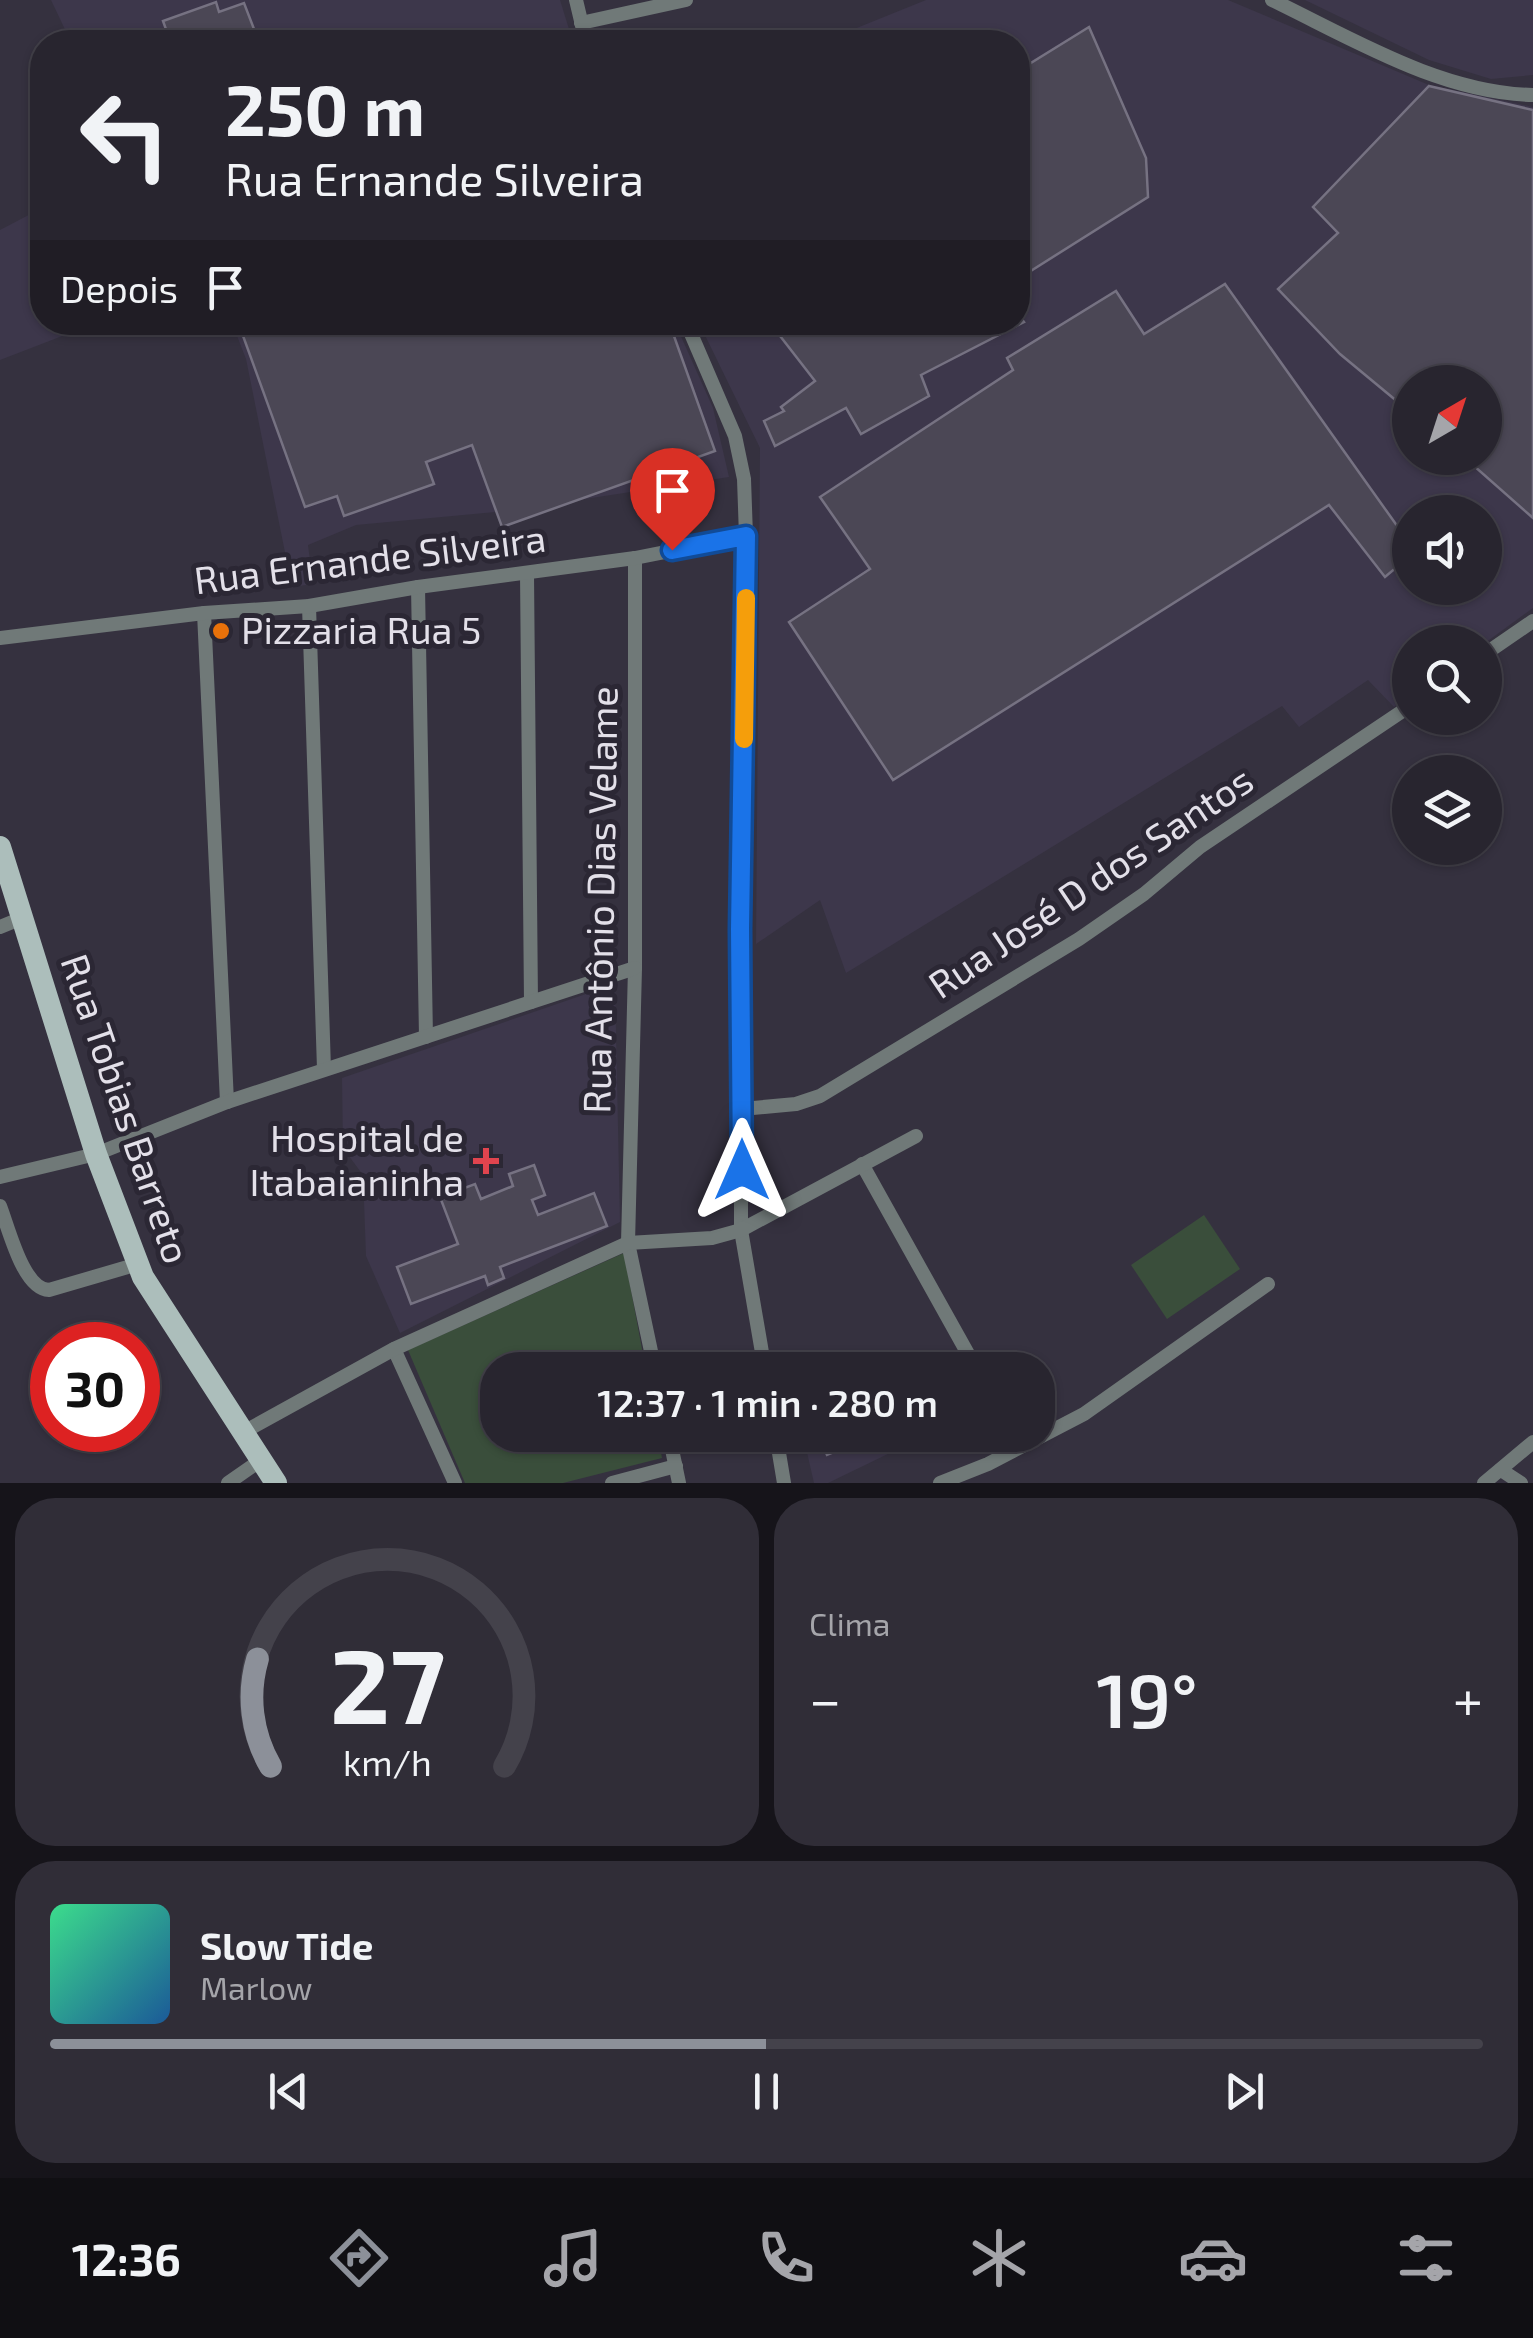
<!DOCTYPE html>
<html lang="pt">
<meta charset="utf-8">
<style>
:root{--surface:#28252f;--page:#302d37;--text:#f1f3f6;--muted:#a5a5aa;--line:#44424b;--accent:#8c9099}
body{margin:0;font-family:"Exo 2",sans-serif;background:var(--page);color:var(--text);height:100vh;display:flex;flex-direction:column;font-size:38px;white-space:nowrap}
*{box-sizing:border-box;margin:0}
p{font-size:32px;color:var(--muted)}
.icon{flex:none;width:55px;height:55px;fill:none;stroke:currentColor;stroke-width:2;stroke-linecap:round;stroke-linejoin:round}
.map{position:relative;height:1483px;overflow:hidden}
.sheet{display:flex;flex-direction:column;gap:15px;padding:15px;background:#16141a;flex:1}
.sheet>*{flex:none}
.hud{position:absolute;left:30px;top:30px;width:1000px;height:305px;border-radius:40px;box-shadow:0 2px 8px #0004,0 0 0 2px var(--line);background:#28252f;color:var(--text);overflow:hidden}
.needle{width:65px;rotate:39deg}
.tools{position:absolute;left:1392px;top:365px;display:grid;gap:20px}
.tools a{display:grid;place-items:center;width:110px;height:110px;border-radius:50%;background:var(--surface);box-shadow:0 2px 8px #0004,0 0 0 2px var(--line);font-size:50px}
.speed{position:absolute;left:30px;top:1322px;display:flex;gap:20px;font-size:50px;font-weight:700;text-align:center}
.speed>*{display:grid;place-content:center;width:130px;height:130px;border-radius:50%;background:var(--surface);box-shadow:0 2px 8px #0004,0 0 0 2px var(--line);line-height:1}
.speed .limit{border:15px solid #d22;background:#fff;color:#111}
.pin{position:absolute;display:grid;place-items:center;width:85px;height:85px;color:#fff;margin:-102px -42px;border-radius:50% 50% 50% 0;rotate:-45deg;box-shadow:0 0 10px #0007}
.pin .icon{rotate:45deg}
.me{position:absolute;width:110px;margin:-55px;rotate:0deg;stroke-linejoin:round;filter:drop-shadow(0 0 8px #0008)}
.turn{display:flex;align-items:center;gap:35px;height:210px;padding:0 30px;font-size:45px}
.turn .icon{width:130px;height:130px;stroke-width:2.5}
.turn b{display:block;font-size:70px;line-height:85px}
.then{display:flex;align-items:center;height:95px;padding:0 30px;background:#0003;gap:20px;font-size:38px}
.big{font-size:75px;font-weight:600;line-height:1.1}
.sheet .tile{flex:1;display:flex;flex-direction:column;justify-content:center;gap:15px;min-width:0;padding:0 35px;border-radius:40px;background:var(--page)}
.sheet .dial{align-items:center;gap:0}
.dial svg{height:260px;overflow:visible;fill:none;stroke:var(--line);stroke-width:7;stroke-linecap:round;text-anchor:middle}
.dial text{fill:var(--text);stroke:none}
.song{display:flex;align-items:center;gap:30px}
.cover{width:120px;height:120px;border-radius:15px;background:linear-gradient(135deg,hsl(150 70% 55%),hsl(210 70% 35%))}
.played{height:10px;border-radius:5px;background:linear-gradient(90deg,var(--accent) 50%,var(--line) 50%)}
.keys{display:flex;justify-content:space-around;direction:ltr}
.heat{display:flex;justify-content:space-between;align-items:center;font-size:55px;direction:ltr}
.sheet .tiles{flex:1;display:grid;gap:15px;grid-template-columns:1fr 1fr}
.tile:last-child{grid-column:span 2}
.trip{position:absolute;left:480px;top:1352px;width:575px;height:100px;border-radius:40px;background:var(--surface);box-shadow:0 2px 8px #0004,0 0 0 2px var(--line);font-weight:600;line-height:100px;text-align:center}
.tab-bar{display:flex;height:160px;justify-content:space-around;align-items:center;background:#100f13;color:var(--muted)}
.tab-bar .icon{width:70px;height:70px}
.tab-bar .on{color:var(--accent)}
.tab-bar b{font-size:45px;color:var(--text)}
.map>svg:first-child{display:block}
.built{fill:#3d374b;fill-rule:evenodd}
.green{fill:#3a4e3b}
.building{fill:#4b4755;stroke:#767282;stroke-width:2.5}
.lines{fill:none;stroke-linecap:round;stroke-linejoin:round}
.street{stroke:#707978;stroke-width:14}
.primary{stroke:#acbebb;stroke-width:22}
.route-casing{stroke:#114b97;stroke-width:25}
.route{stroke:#1a73e8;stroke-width:18}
.slow{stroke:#f59e0b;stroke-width:18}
.food-dot{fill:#e8710a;stroke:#2b2734;stroke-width:4}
.health-dot{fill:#e0444e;stroke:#2b2734;stroke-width:4}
.labels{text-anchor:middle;stroke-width:10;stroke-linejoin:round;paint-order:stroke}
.street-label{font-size:38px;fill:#e3e0e9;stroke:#2b2734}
.poi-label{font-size:38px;fill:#e3e0e9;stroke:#2b2734;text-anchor:start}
</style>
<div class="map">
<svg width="1533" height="1483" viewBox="0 0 1533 1483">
<rect width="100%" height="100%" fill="#35313f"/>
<g class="built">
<polygon points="51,0 560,0 573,42 71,42"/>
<path d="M926,0H1228L1429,85L1533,107V608L1485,643L1410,642V696L1394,707L1368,680L1299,727L1282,706L846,973L820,900L756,944L760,448L700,325L704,322H1018V42H822ZM1410,382H1485V458H1410ZM1410,512H1485V588H1410Z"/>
<polygon points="1305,0 1533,0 1533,75 1491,79 1429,60"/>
<polygon points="42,208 42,322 96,323 0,360 0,230"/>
<polygon points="232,323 675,323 713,408 729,477 506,511 356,525 308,545 313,584 292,587 246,359"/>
<polygon points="615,984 620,1222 400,1333 366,1256 363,1175 343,1148 342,1078"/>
<polygon points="803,1435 927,1435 828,1483 814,1483"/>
</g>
<g class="green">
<polygon points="1204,1215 1240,1269 1167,1319 1131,1265"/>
<polygon points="624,1253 646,1370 498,1370 498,1435 658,1435 662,1458 563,1483 465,1483 408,1350"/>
</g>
<g class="building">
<polygon points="216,2 219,12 244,3 259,42 151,42 150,39 167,32 163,21"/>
<polygon points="1089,27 1146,158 1148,197 1018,279 1018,71"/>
<polygon points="1429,86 1533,110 1533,518 1465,458 1485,458 1485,382 1410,382 1410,412 1340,354 1278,289 1338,233 1313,207"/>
<polygon points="1225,284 1410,544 1410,556 1385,577 1329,505 893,780 789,622 870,569 820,497 1013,370 1007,358 1116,291 1144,334"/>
<polygon points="1018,314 1024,322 921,375 929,396 861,434 846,408 775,446 764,421 784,411 781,407 815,381 777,332 787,325 785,322 1018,322"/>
<polygon points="238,322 669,322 715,451 502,527 472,445 426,462 434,484 344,516 337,496 305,507"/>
<polygon points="534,1165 545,1195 532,1200 538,1215 594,1193 607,1226 500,1267 504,1278 488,1285 485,1276 411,1304 397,1267 458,1244 440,1197 475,1184 481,1199 513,1186 509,1174"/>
<polygon points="933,1358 938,1370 904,1370"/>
<polygon points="818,1435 875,1435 827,1455"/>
</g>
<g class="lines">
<g class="street">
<polyline points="576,0 586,42"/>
<path d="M1272,0C1353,39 1441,93 1533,95"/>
<polyline points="581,23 686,0"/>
<polyline points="686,322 735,436 744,479 746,536 741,929 741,1230 765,1370"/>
<polyline points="635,558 635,968 628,1243 655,1370"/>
<polyline points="527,574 531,1002"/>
<polyline points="418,587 426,1037"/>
<polyline points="309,606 324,1069"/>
<polyline points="204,613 227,1102"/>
<polyline points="0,638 204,613 309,606 418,587 635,558 746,536"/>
<polyline points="1485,654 1533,621"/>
<polyline points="0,927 22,918"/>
<polyline points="742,1109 796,1104 820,1096 1079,939 1144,894 1200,847 1410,706"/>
<polyline points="862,1164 977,1370"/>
<polyline points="0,1177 96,1154 227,1102 635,968"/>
<path d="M0,1206C9,1229 23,1289 49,1290L138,1264"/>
<polyline points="394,1349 455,1483"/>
<polyline points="242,1433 394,1349 628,1243 712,1238 741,1230 916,1136"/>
<polyline points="669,1435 679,1483"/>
<polyline points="776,1435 784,1483"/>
<polyline points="1501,1470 1521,1483"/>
<polyline points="228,1483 261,1460"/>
<polyline points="612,1483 676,1466"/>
<polyline points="940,1483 988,1464 1084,1414 1268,1284"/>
<polyline points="1484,1483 1533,1442"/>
</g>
<polyline class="primary" points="0,847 96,1154 143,1277 276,1483"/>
</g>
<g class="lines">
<defs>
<polyline id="route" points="672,550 746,536 740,929 742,1170"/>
</defs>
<use href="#route" class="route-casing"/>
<use href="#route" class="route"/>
<polyline class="slow" points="744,739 746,598"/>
</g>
<circle class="food-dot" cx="221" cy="631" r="10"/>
<path class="health-dot" d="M481 1146h10v10h10v10h-10v10h-10v-10h-10v-10h10z"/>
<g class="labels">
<g class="street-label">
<text transform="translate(370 560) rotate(-7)" y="13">Rua Ernande Silveira</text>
<text transform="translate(1091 883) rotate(-34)" y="13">Rua José D dos Santos</text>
<text transform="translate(601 900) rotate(-89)" y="13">Rua Antônio Dias Velame</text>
<text transform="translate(125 1109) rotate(71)" y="13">Rua Tobias Barreto</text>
</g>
<g class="poi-label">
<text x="241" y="644">Pizzaria Rua 5</text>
<text x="464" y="1152" text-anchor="end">Hospital de<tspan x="464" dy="44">Itabaianinha</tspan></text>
</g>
</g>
</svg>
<div class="tools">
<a><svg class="needle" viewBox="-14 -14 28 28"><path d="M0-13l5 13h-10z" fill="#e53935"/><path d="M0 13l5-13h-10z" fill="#a5a5aa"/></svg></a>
<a><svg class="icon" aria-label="sound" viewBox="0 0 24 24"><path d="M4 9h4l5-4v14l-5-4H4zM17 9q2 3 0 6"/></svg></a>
<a><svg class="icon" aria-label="search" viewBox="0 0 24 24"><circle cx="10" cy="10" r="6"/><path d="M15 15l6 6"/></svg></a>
<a><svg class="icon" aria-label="layers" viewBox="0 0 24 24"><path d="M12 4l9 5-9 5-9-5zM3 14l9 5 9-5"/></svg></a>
</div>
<div class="speed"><div class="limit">30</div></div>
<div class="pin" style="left:672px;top:550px;background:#d93025"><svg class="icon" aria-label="arrive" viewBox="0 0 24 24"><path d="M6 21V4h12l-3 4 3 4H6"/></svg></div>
<svg class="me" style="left:742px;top:1170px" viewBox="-20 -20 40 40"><path d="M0-17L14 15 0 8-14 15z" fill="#1a73e8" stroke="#fff" stroke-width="4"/></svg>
<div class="trip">12:37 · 1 min · 280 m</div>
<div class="hud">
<div class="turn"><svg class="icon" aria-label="left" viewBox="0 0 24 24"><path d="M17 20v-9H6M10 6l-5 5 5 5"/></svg><div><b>250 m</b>Rua Ernande Silveira</div></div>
<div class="then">Depois<svg class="icon" aria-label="arrive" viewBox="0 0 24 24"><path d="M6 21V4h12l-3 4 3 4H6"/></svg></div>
</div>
</div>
<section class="sheet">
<div class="tiles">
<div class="tile dial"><svg viewBox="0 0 100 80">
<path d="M14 69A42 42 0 1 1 86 69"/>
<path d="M14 69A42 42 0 0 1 10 36" stroke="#8c9099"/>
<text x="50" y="56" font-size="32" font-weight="700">27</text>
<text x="50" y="72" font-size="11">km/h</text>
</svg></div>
<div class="tile"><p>Clima</p>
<div class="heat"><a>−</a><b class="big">19°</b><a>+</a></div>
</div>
<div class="tile">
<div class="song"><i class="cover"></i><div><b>Slow Tide</b><p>Marlow</p></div></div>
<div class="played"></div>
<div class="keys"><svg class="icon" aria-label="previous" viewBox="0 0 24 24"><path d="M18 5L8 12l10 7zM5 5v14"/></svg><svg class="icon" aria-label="pause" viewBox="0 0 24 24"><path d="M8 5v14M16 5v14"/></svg><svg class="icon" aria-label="next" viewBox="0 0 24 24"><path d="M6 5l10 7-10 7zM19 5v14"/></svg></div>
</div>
</div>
</section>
<nav class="tab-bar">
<b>12:36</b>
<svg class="icon on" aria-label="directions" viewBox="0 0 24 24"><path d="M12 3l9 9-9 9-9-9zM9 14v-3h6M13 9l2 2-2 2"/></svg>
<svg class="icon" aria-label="music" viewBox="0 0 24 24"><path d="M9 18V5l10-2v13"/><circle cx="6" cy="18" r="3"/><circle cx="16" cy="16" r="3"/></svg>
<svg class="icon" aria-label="phone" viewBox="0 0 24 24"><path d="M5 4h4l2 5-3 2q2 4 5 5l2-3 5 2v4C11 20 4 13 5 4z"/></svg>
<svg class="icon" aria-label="climate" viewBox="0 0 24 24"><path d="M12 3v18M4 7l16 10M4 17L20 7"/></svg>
<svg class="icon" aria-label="car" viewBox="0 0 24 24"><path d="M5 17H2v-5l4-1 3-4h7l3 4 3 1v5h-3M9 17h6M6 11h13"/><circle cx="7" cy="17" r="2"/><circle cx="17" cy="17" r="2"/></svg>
<svg class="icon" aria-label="filters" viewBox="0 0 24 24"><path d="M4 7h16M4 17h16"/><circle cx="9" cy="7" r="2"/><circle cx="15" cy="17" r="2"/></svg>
</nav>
